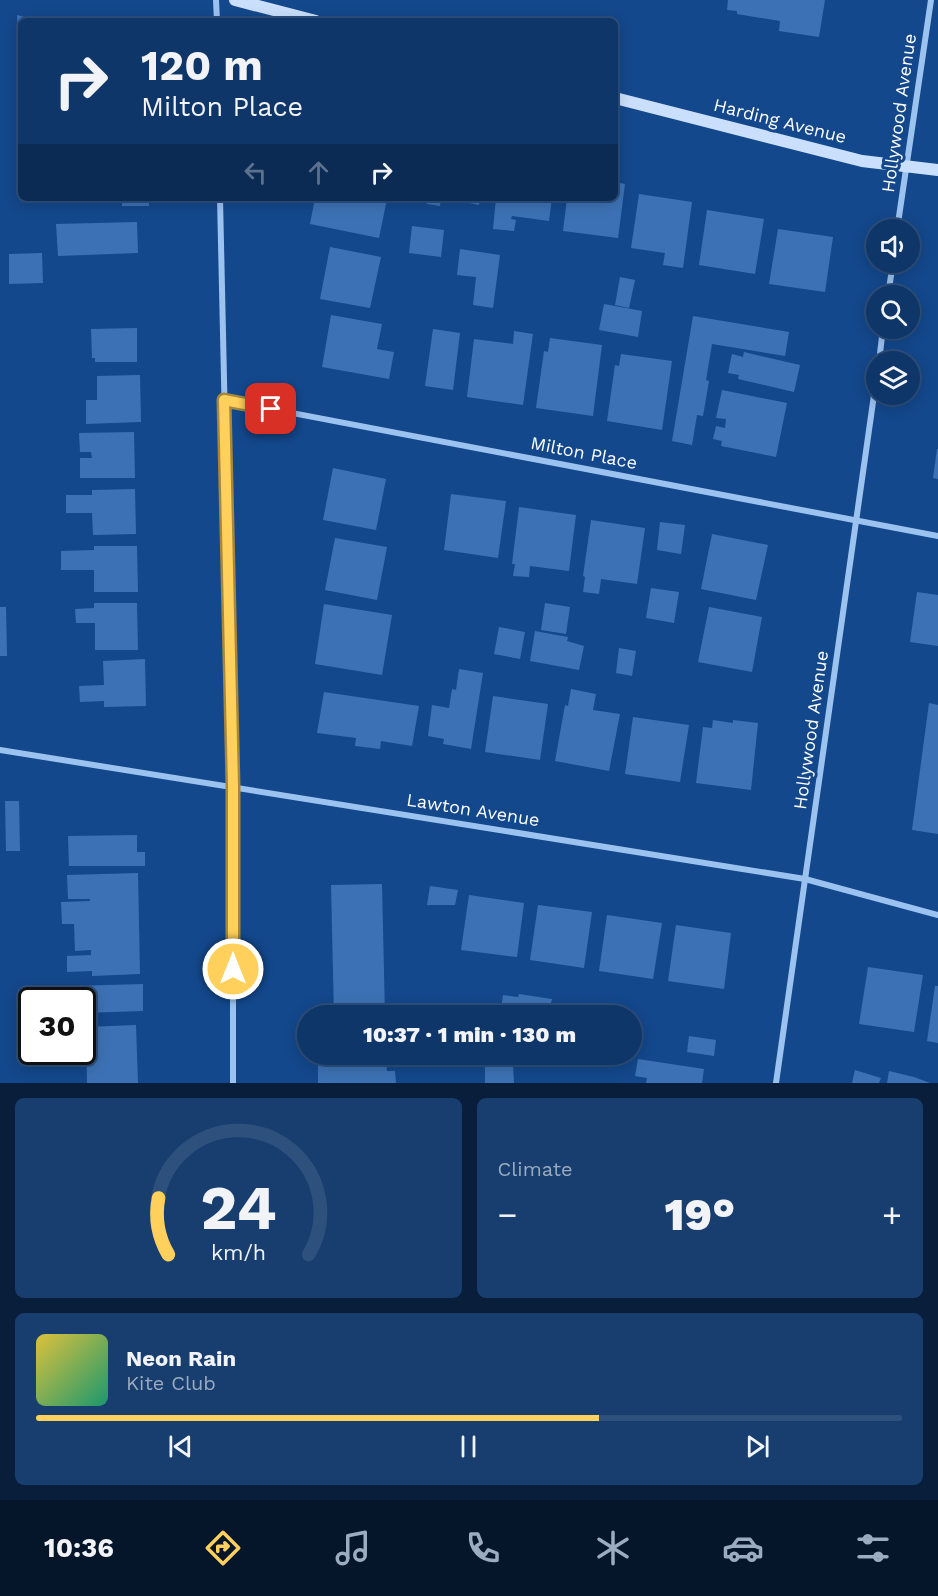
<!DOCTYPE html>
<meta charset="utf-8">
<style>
:root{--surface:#0e3669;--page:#173e6f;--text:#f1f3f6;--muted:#9babc0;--line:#2e507d;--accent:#ffd05b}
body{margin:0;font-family:"Work Sans",sans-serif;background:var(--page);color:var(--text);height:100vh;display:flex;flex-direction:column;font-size:22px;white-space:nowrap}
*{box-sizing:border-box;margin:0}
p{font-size:20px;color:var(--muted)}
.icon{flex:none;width:33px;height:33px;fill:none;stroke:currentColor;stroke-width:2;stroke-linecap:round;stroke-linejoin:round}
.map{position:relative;height:1083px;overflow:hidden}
.side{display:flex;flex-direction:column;gap:15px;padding:15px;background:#081e3a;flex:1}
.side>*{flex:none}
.hud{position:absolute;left:18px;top:18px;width:600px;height:183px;border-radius:9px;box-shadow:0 3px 15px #0003,0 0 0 2px var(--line);background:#0e3669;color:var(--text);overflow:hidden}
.buttons{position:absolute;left:866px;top:219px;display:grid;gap:12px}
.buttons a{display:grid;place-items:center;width:54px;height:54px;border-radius:50%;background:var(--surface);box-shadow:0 3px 15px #0003,0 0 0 2px var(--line);font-size:30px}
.speed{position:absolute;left:18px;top:987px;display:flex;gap:12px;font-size:30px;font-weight:700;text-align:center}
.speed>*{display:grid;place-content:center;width:78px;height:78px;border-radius:50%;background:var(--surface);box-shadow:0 3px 15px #0003,0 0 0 2px var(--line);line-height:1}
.speed .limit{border:3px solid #111;border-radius:9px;background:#fff;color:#111}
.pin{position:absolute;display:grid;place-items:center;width:51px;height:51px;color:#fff;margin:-26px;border-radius:12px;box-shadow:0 3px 9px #0006}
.me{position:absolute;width:66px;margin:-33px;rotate:0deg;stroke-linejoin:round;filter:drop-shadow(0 0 4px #0008)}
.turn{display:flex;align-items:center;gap:21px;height:126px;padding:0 24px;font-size:27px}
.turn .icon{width:78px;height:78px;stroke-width:2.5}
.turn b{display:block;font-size:42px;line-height:51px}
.lanes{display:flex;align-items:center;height:57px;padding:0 24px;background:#0003;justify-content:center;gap:30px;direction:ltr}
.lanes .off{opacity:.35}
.big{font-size:45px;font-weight:800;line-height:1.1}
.side .widget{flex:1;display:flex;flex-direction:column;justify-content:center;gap:9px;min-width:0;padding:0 21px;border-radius:9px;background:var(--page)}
.side .dial{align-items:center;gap:0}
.dial svg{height:156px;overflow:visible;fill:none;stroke:var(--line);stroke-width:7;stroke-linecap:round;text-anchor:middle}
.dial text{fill:var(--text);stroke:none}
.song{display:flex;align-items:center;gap:18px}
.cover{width:72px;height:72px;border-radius:9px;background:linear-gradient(135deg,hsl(50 70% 55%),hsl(160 70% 35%))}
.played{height:6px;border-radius:3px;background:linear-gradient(90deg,var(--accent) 65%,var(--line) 65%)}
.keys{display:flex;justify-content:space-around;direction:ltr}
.heat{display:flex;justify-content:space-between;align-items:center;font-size:33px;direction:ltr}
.side .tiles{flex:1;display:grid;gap:15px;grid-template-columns:1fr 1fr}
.widget:last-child{grid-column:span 2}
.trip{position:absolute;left:297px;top:1005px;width:345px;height:60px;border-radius:30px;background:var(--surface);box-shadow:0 3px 15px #0003,0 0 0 2px var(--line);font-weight:800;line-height:60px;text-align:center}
.tabs{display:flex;height:96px;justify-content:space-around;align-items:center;background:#06162a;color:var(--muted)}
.tabs .icon{width:42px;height:42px}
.tabs .current{color:var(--accent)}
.tabs b{font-size:27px;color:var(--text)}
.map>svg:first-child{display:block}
.building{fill:#3c72b5}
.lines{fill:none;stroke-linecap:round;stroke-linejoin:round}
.street{stroke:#9cc2f0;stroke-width:6}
.secondary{stroke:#cadffb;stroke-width:12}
.route-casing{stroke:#a6873b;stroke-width:15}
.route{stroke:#ffd05b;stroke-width:10}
.labels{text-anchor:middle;stroke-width:6;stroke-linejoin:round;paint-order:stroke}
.street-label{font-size:18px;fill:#fff;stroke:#13488c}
</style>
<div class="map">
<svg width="938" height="1083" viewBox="0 0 938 1083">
<rect width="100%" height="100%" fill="#13488c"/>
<g class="building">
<polygon points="728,0 825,0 819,37 779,31 780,21 737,14 737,11 727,10"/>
<polygon points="17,15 36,20 21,21 21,82 19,82"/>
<polygon points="615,182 625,184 618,238 563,231 567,198 615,198"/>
<polygon points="639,194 692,202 683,268 663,265 665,253 631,248"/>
<rect x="122" y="198" width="27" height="8"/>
<polygon points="315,198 387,199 379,238 310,224"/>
<polygon points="423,198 441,198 440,206 427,204"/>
<polygon points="445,198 480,198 479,205"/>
<polygon points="496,198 552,198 549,221 512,216 511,219 516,220 514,231 493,229"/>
<polygon points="707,210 764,219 755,274 699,265"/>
<polygon points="137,222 138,253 58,256 56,224"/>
<polygon points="412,226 444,230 441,257 409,253"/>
<polygon points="778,229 833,237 825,292 769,284"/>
<polygon points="330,247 381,257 370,308 320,299"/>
<polygon points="460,249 500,255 493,308 473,305 476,277 457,275"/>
<polygon points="42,253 43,283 9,284 9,254"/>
<polygon points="620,277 635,280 629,308 615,305"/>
<polygon points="604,304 642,311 638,337 599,330"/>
<polygon points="331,315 382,324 377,349 394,352 389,379 322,367"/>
<polygon points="693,316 789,332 785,356 712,344 706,380 709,381 703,416 697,415 692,445 672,441"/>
<polygon points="137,328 137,362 95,362 95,358 92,358 91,329"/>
<polygon points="433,329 460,333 453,390 425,386"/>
<polygon points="514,331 533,334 523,405 467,397 474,339 513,344"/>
<polygon points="550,338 602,345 593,416 536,408 544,351 548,352"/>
<polygon points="744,352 800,365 794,392 738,379 739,375 728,373 732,354 743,357"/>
<polygon points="621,354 672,361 662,430 607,421 615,365 619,366"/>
<polygon points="140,375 141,422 86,424 86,400 97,400 97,376"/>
<polygon points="722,390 787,403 776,457 721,446 722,441 713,439 716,426 725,428 726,419 716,418"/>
<polygon points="134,432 135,478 80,478 80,458 92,458 91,452 80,452 79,433"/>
<polygon points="937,449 938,449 938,479 933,478"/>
<polygon points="333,468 386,479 376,530 323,520"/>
<polygon points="135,489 136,534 93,535 92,513 66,513 66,495 92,495 92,490"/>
<polygon points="451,494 506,501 498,558 444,550"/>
<polygon points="519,507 576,515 569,571 530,566 529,577 513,576 515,564 512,564"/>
<polygon points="591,520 645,528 637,584 601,579 599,594 583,592 585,577 583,576"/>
<polygon points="660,522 685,525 681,554 657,550"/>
<polygon points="712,534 768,545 756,600 701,589"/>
<polygon points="335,538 387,547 377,600 325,590"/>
<polygon points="94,546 137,546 138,592 94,592 94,570 61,570 61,551 94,550"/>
<polygon points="651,588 679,592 674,623 646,618"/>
<polygon points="917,592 938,595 938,646 910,642"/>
<polygon points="94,603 137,603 138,650 95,650 95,623 76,623 75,609 94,608"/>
<polygon points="545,603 570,607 566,634 541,630"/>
<polygon points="324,604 392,615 382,675 315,664"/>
<polygon points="0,607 6,607 7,656 0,656"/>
<polygon points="709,607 762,617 752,672 698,662"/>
<polygon points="499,627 525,632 520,659 494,654"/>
<polygon points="535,631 568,637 567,641 584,646 579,670 530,661"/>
<polygon points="619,648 636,651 632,676 616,673"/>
<polygon points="145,659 146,706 104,707 104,701 80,702 79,686 104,685 103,661"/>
<polygon points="459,669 483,673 471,749 443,744 444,739 428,736 432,705 449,708 452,689 456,690"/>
<polygon points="571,689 596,694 593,710 620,714 609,771 555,761 565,705 568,706"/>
<polygon points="324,692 419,706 412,746 381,741 380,749 355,746 356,738 317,733"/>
<polygon points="493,696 548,704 540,760 485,752"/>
<polygon points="929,703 938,705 938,834 912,830"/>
<polygon points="633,717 689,725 680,782 625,774"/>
<polygon points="713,720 733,723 733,720 758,723 751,790 696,783 703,727 712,728"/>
<polygon points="5,801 19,801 20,851 6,851"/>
<polygon points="137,835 137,852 145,852 145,866 69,866 68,836"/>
<polygon points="138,873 140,974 92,976 92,971 67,972 67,956 91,955 91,950 75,951 74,924 62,924 61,902 90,901 90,899 68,899 67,875"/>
<polygon points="382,884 385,1016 334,1016 331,885"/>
<polygon points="430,886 458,890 455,905 427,905"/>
<polygon points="469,895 524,903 517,957 461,950"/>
<polygon points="538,905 592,912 584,968 530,960"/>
<polygon points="607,915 662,923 653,979 599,971"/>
<polygon points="676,925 731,933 724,989 668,981"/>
<polygon points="868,967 923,975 914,1032 859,1024"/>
<polygon points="143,984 143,1011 82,1013 82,1000 72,1000 72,986"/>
<polygon points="935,986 938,986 938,1043 927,1041"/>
<polygon points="519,994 552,999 551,1003 586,1008 585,1016 500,1016 503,995 518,997"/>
<polygon points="136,1025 138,1083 87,1083 86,1027"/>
<polygon points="689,1036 716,1040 714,1056 687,1052"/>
<polygon points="638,1059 704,1069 702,1083 646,1083 647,1078 635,1076"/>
<polygon points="386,1061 387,1071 395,1071 396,1083 318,1083 318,1062"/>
<polygon points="513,1064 514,1083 485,1083 485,1065"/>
<polygon points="855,1070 881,1078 879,1083 852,1083"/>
<polygon points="889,1071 914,1077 930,1083 887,1083"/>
</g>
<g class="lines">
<g class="street">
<polyline points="216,0 217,21"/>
<polyline points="220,198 233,786 233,1083"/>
<polyline points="897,230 931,0"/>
<polyline points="888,296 893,262"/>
<polyline points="879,362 883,328"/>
<polyline points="224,400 938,536"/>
<polyline points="0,750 805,879 938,915"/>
<polyline points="776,1083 876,381"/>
</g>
<g class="secondary">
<polyline points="235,0 316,21"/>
<polyline points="615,98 862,161 938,170"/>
</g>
</g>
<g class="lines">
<defs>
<polyline id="route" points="233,969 233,786 224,400 271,409"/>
</defs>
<use href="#route" class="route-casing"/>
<use href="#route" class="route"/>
</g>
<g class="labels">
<g class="street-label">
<text transform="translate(899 113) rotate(-82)" y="6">Hollywood Avenue</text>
<text transform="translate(780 121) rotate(14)" y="6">Harding Avenue</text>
<text transform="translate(584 453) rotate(11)" y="6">Milton Place</text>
<text transform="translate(811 730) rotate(-82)" y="6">Hollywood Avenue</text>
<text transform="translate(473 810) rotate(9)" y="6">Lawton Avenue</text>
</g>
</g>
</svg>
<div class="buttons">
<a><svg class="icon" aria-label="sound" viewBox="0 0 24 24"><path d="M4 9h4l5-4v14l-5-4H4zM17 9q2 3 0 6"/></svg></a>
<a><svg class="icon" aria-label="search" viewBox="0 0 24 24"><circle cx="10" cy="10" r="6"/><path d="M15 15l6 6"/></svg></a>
<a><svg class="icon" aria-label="layers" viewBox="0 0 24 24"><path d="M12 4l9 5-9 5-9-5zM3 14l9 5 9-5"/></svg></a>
</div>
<div class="speed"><div class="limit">30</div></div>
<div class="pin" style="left:271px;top:409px;background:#d93025"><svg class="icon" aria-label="arrive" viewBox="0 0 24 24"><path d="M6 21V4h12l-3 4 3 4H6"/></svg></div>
<svg class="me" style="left:233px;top:969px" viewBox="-20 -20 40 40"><circle r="17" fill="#ffd05b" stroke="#fff" stroke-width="3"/><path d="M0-11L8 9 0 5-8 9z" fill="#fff"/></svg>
<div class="trip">10:37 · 1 min · 130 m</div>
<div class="hud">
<div class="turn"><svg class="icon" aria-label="right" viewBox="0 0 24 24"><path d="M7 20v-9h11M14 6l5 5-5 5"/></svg><div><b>120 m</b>Milton Place</div></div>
<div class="lanes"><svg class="icon off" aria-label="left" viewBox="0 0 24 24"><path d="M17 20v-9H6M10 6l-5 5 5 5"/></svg><svg class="icon off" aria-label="ahead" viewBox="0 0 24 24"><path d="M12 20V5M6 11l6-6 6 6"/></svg><svg class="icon" aria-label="right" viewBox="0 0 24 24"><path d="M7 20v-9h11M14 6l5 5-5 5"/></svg></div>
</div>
</div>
<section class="side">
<div class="tiles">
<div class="widget dial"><svg viewBox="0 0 100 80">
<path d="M14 69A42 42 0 1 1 86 69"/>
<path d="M14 69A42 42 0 0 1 9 40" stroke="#ffd05b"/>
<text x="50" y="56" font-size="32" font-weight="700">24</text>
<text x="50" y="72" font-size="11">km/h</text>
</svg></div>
<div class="widget"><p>Climate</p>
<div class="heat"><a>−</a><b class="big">19°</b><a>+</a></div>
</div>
<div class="widget">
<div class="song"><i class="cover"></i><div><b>Neon Rain</b><p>Kite Club</p></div></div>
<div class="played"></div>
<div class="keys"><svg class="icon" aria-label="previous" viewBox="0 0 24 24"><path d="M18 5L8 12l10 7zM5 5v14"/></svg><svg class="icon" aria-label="pause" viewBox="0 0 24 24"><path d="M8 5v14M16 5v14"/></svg><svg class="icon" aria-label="next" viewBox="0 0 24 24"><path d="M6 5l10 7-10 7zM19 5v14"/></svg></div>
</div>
</div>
</section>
<nav class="tabs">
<b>10:36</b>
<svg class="icon current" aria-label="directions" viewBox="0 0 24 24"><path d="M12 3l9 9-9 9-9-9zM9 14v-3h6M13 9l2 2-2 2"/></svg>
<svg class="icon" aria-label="music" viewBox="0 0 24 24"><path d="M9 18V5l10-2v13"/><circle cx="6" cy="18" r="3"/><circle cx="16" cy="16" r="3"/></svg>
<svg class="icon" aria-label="phone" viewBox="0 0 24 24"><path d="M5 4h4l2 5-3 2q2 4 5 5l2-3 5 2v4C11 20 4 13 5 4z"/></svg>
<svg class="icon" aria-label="climate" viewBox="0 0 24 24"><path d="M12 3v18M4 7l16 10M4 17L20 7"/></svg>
<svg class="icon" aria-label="car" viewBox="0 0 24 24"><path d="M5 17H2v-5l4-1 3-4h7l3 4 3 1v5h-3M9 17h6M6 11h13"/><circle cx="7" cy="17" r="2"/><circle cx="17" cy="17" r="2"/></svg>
<svg class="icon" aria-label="filters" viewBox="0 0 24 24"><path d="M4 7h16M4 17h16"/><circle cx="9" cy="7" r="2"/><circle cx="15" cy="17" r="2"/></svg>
</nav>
